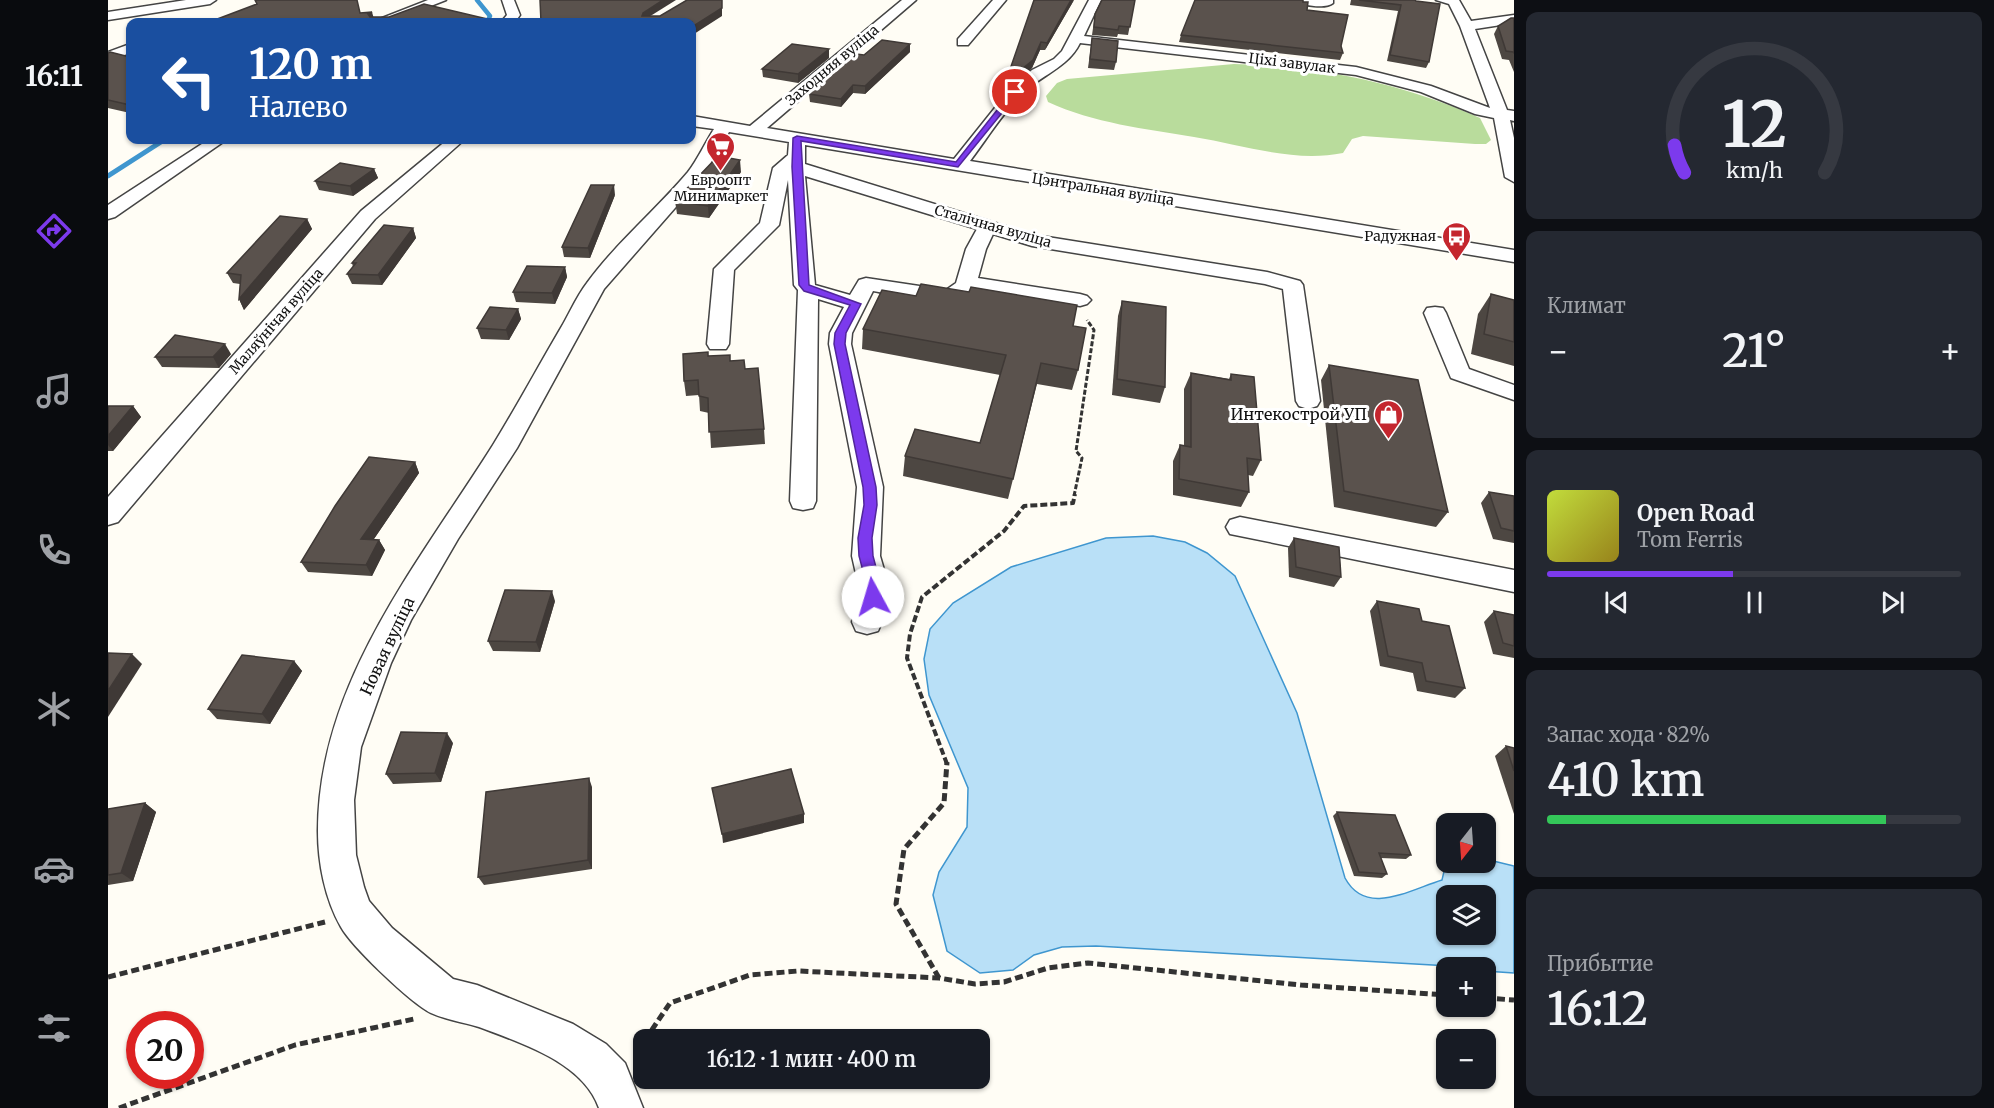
<!DOCTYPE html>
<html lang="ru">
<meta charset="utf-8">
<style>
:root{--surface:#171b24;--page:#242831;--text:#f1f3f6;--muted:#9ea1a6;--line:#363941;--accent:#7c3aed}
body{margin:0;font-family:Merriweather,serif;background:var(--page);color:var(--text);height:100vh;display:flex;flex-direction:column;font-size:22px;white-space:nowrap}
*{box-sizing:border-box;margin:0}
p{font-size:20px;color:var(--muted)}
.icon{flex:none;width:33px;height:33px;fill:none;stroke:currentColor;stroke-width:2;stroke-linecap:round;stroke-linejoin:round}
.map{position:relative;flex:1;overflow:hidden}
.side{display:flex;flex-direction:column;gap:12px;padding:12px;background:#0d0f14;width:480px}
.side>*{flex:none}
.guide{position:absolute;left:18px;top:18px;width:570px;height:126px;border-radius:12px;box-shadow:0 2px 4px #0004;background:#1a4fa0;color:#fff;overflow:hidden}
.needle{width:39px;rotate:197deg}
.fabs{position:absolute;left:1328px;top:813px;display:grid;gap:12px}
.fabs a{display:grid;place-items:center;width:60px;height:60px;border-radius:12px;background:var(--surface);box-shadow:0 2px 4px #0004;font-size:30px}
.speed{position:absolute;left:18px;top:1011px;display:flex;gap:12px;font-size:30px;font-weight:700;text-align:center}
.speed>*{display:grid;place-content:center;width:78px;height:78px;border-radius:50%;background:var(--surface);box-shadow:0 2px 4px #0004;line-height:1}
.speed .limit{border:9px solid #d22;background:#fff;color:#111}
.pin{position:absolute;display:grid;place-items:center;width:51px;height:51px;color:#fff;margin:-26px;border:3px solid #fff;border-radius:50%;box-shadow:0 2px 6px #0007}
.me{position:absolute;width:66px;margin:-33px;rotate:354deg;stroke-linejoin:round;filter:drop-shadow(0 0 4px #0008)}
.turn{display:flex;align-items:center;gap:21px;height:126px;padding:0 24px;font-size:27px}
.turn .icon{width:78px;height:78px;stroke-width:2.5}
.turn b{display:block;font-size:42px;line-height:51px}
.big{font-size:45px;font-weight:600;line-height:1.1}
.side .card{flex:1;display:flex;flex-direction:column;justify-content:center;gap:9px;min-width:0;padding:0 21px;border-radius:12px;background:var(--page)}
.side .dial{align-items:center;gap:0}
.dial svg{height:156px;overflow:visible;fill:none;stroke:var(--line);stroke-width:7;stroke-linecap:round;text-anchor:middle}
.dial text{fill:var(--text);stroke:none}
.song{display:flex;align-items:center;gap:18px}
.cover{width:72px;height:72px;border-radius:9px;background:linear-gradient(135deg,hsl(70 70% 55%),hsl(50 70% 35%))}
.played{height:6px;border-radius:3px;background:linear-gradient(90deg,var(--accent) 45%,var(--line) 45%)}
.keys{display:flex;justify-content:space-around;direction:ltr}
.heat{display:flex;justify-content:space-between;align-items:center;font-size:33px;direction:ltr}
.charge{height:9px;border-radius:4px;background:linear-gradient(90deg,#34c759 82%,var(--line) 0)}
.trip{position:absolute;left:525px;top:1029px;width:357px;height:60px;border-radius:12px;background:var(--surface);box-shadow:0 2px 4px #0004;font-weight:600;line-height:60px;text-align:center}
main{display:flex;flex:1;min-height:0}
.tab-bar{display:flex;flex-direction:column;width:108px;justify-content:space-around;align-items:center;background:#090b0e;color:var(--muted)}
.tab-bar .icon{width:42px;height:42px}
.tab-bar .current{color:var(--accent)}
.tab-bar b{font-size:27px;color:var(--text)}
.map>svg:first-child{display:block}
.forest{fill:#b9dc9c}
.water{fill:#b9e0f7;stroke:#3f96cf;stroke-width:1.5;fill-rule:evenodd}
.lines{fill:none;stroke-linecap:round;stroke-linejoin:round}
.stream-far1{stroke:#3f96cf;stroke-width:4.5}
.stream{stroke:#3f96cf;stroke-width:5}
.minor-casing{stroke:#444;stroke-width:3}
.path-far2{stroke:#333;stroke-width:3;stroke-dasharray:5 2;stroke-linecap:butt}
.path-far1{stroke:#333;stroke-width:4;stroke-dasharray:7 3;stroke-linecap:butt}
.path{stroke:#333;stroke-width:5;stroke-dasharray:8 4;stroke-linecap:butt}
.minor{fill:#fff;fill-rule:evenodd}
.wall{fill:#4d4742}
.shaded-wall{fill:#3f3936}
.building{fill:#5a524d;stroke:#3f3936;stroke-width:1.5}
.route{fill:#7c3aed;stroke:#51269a;stroke-width:1.5}
.labels{text-anchor:middle;stroke-width:6;stroke-linejoin:round;paint-order:stroke}
.far-street-label{font-size:14px;fill:#111;stroke:#fff}
.far-poi-label{font-size:14px;fill:#111;stroke:#fff}
.poi-label{font-size:16px;fill:#111;stroke:#fff;text-anchor:end}
.street-label{font-size:16px;fill:#111;stroke:#fff}
</style>
<main>
<nav class="tab-bar">
<b>16:11</b>
<svg class="icon current" aria-label="directions" viewBox="0 0 24 24"><path d="M12 3l9 9-9 9-9-9zM9 14v-3h6M13 9l2 2-2 2"/></svg>
<svg class="icon" aria-label="music" viewBox="0 0 24 24"><path d="M9 18V5l10-2v13"/><circle cx="6" cy="18" r="3"/><circle cx="16" cy="16" r="3"/></svg>
<svg class="icon" aria-label="phone" viewBox="0 0 24 24"><path d="M5 4h4l2 5-3 2q2 4 5 5l2-3 5 2v4C11 20 4 13 5 4z"/></svg>
<svg class="icon" aria-label="climate" viewBox="0 0 24 24"><path d="M12 3v18M4 7l16 10M4 17L20 7"/></svg>
<svg class="icon" aria-label="car" viewBox="0 0 24 24"><path d="M5 17H2v-5l4-1 3-4h7l3 4 3 1v5h-3M9 17h6M6 11h13"/><circle cx="7" cy="17" r="2"/><circle cx="17" cy="17" r="2"/></svg>
<svg class="icon" aria-label="filters" viewBox="0 0 24 24"><path d="M4 7h16M4 17h16"/><circle cx="9" cy="7" r="2"/><circle cx="15" cy="17" r="2"/></svg>
</nav>
<div class="map">
<svg width="1406" height="1108" viewBox="0 0 1406 1108">
<rect width="100%" height="100%" fill="#fffdf5"/>
<path class="forest" d="M1126,64C1211,66 1294,83 1372,118L1383,140L1378,144H1367L1255,136L1244,139L1235,153C1185,163 1136,145 1086,137C1038,129 985,123 940,102L938,96L949,83L959,79Z"/>
<path class="water" d="M1045,536L1077,542L1099,553L1127,576L1189,713L1237,878C1258,917 1301,890 1334,880L1338,863L1377,862V859L1406,866V973L1377,971V968L988,946L954,947L926,955L905,970L872,973L839,951L825,895L831,872L859,827L860,788L821,695L816,659L822,629L845,603L903,567L998,538ZM1338,896H1377V934H1338Z"/>
<g class="lines">
<polyline class="stream-far1" points="369,0 382,16 379,22"/>
<polyline class="stream" points="0,176 56,140"/>
<defs>
<g id="minor">
<polygon points="78,0 108,0 102,4 0,20 0,12"/>
<polygon points="320,0 338,0 282,22 264,22"/>
<polygon points="394,0 406,0 412,15 407,22 393,22 399,15"/>
<path d="M794,0H808L659,128L846,159L902,89L924,70L946,59L954,51L981,0H993L976,36L1248,67L1323,86L1382,108L1352,26L1341,4L1328,0H1351L1363,21L1406,15V23L1367,29L1399,110L1406,111V121L1402,120L1406,138V182L1397,177L1386,118L1367,114L1313,92L1248,75L972,43C959,69 932,75 913,95C894,114 878,140 862,161L1406,250V262L697,145V164L927,235L1159,272L1192,281L1195,285L1212,401L1209,406L1200,409L1191,406L1188,401L1175,289L1157,284L924,246L885,234L878,249L870,278L972,294L979,296L983,300L979,304L972,306L865,289C842,313 795,296 765,291L744,333L743,344L775,487L772,556L781,587L774,622L770,631L759,634L748,631L744,622L751,587L744,556L749,487L721,344L722,333L736,307L710,299L708,501L705,508L695,510L685,508L682,501L690,290L686,285L680,180L671,225L626,270L621,344L618,349H602L599,344L606,269L652,223L665,168L680,155L681,142L621,132L595,176L496,289L409,448L350,539L303,620L283,663L253,747L246,800L248,855L256,887L261,901L284,928L345,979L369,985L465,1024L498,1044L517,1063L535,1108H491C475,1062 413,1043 371,1027C355,1022 338,1020 323,1013C303,1003 244,947 233,927C217,899 210,863 210,831C210,683 310,564 385,445C409,406 431,365 454,326C462,312 469,296 479,283C508,243 548,210 580,172C590,159 597,143 606,129L584,126V116L642,126ZM697,176L869,229L858,249L848,283L838,290L758,278L751,280L742,295L707,285Z"/>
<polygon points="885,0 898,0 860,45 850,45 850,39"/>
<path d="M1187,0H1225V3C1218,9 1194,6 1187,0Z"/>
<polygon points="22,44 22,53 0,61 0,52"/>
<polygon points="100,140 118,140 7,217 0,219 0,205"/>
<polygon points="339,140 356,140 267,219 10,522 0,525 0,497 253,211"/>
<polygon points="1327,307 1335,308 1338,313 1361,369 1406,385 1406,400 1343,378 1316,313 1319,308"/>
<polygon points="1132,517 1406,570 1406,592 1122,534 1118,527 1122,520"/>
</g>
</defs>
<use href="#minor" class="minor-casing"/>
<polyline class="path-far2" points="966,496 974,458 968,451 986,330 979,320"/>
<polyline class="path-far1" points="839,764 799,658 802,634 814,597 896,531 916,506 965,503 967,494"/>
<g class="path">
<polyline points="0,977 217,922"/>
<polyline points="831,978 788,904 796,849 836,803 839,762"/>
<polyline points="1377,998 1406,1000"/>
<polyline points="537,1040 562,1003 642,975 690,971 831,978 867,984 896,982 940,968 980,963 1193,985 1338,995"/>
<polyline points="531,1060 536,1046"/>
<polyline points="11,1108 187,1045 306,1019"/>
</g>
<use href="#minor" class="minor"/>
</g>
<g class="wall">
<polygon points="966,0 937,50 932,50 924,68 901,87 897,86 899,78"/>
<polygon points="1027,0 1020,35 1010,34 1009,37 984,35 987,14"/>
<polygon points="1243,0 1307,0 1321,62 1318,68 1279,61 1290,11 1242,5"/>
<polygon points="1195,2 1199,10 1233,46 1235,53 1232,60 1071,42 1073,35"/>
<polygon points="1406,18 1406,72 1401,60 1394,59 1386,34 1390,26"/>
<polygon points="984,38 1008,62 1006,70 980,68"/>
<polygon points="802,52 757,94 745,93 733,107 702,102 701,94 711,84 711,79 756,55"/>
<polygon points="0,53 22,57 22,113 0,108"/>
<polygon points="721,58 690,83 655,77 654,69"/>
<polygon points="266,169 270,178 245,196 211,190 207,181"/>
<polygon points="633,172 601,218 569,214 567,201"/>
<polygon points="507,195 482,258 456,257 454,247"/>
<polygon points="199,219 204,229 136,310 131,299 132,284 125,283 119,273"/>
<polygon points="305,228 308,238 274,285 244,284 239,274 245,267 244,263"/>
<polygon points="457,267 459,277 447,304 408,302 405,292"/>
<polygon points="1383,294 1406,300 1406,366 1363,354 1370,314"/>
<polygon points="1014,301 1057,387 1052,403 1004,395 1010,316"/>
<polygon points="410,309 413,319 401,340 373,339 369,328"/>
<polygon points="965,326 970,370 964,390 929,384 900,499 795,476 797,456 872,443 892,375 754,349 755,329"/>
<polygon points="123,354 111,368 54,367 47,357"/>
<polygon points="600,356 622,361 637,369 656,429 657,444 603,448 601,413 592,411 591,395 578,396 576,381"/>
<polygon points="1221,365 1340,512 1328,527 1226,507 1213,380"/>
<polygon points="1083,373 1121,379 1123,374 1153,460 1145,476 1140,475 1141,492 1133,507 1065,495 1065,461 1072,445 1076,446 1076,389"/>
<polygon points="0,406 25,406 33,417 5,451 0,451"/>
<polygon points="307,462 311,473 266,539 271,540 277,550 264,576 200,572 193,562"/>
<polygon points="1381,492 1406,496 1406,543 1385,539 1373,503"/>
<polygon points="1186,538 1233,577 1226,587 1181,577 1180,548"/>
<polygon points="447,601 432,652 385,651 380,641"/>
<polygon points="1269,601 1314,621 1357,688 1347,698 1309,691 1305,673 1272,666 1262,611"/>
<polygon points="1386,611 1406,615 1406,658 1385,654 1376,622"/>
<polygon points="186,661 194,671 162,724 109,719 100,709"/>
<polygon points="345,743 333,782 285,784 278,774"/>
<polygon points="1398,746 1406,748 1406,814 1387,756"/>
<polygon points="484,787 484,869 376,885 370,877"/>
<polygon points="37,803 48,812 25,881 0,885 0,809"/>
<polygon points="1229,812 1303,855 1298,859 1272,858 1279,874 1274,878 1246,876 1225,816"/>
</g>
<g class="shaded-wall">
<polygon points="555,0 568,0 536,20 534,16 535,13"/>
<polygon points="614,0 614,16 586,34 587,41 584,43 584,27"/>
<polygon points="963,0 966,0 937,50 939,43"/>
<polygon points="264,12 266,19 262,21 260,14"/>
<polygon points="933,42 932,50 924,68 901,87 902,79"/>
<polygon points="802,44 802,52 757,94 757,86"/>
<polygon points="721,49 721,58 690,83 690,74"/>
<polygon points="745,85 745,93 733,107 733,99"/>
<polygon points="632,160 633,172 601,218 600,206"/>
<polygon points="266,169 270,178 245,196 242,186"/>
<polygon points="506,185 507,195 482,258 480,248"/>
<polygon points="199,219 204,229 136,310 131,299"/>
<polygon points="305,228 308,238 274,285 270,275"/>
<polygon points="457,267 459,277 447,304 444,293"/>
<polygon points="410,309 413,319 401,340 398,330"/>
<polygon points="117,344 123,354 111,368 105,357"/>
<polygon points="25,406 33,417 5,451 0,445 0,436"/>
<polygon points="307,462 311,473 259,549 253,539"/>
<polygon points="271,540 277,550 264,576 258,565"/>
<polygon points="444,591 447,601 432,652 428,642"/>
<polygon points="24,654 34,664 0,717 0,691"/>
<polygon points="186,661 194,671 162,724 154,714"/>
<polygon points="339,733 345,743 333,782 327,773"/>
<polygon points="481,778 484,787 484,869 480,860"/>
<polygon points="37,803 48,812 25,881 13,873"/>
<polygon points="696,814 696,823 615,843 614,834"/>
</g>
<g class="building">
<polygon points="147,0 249,0 252,13 264,12 260,14 262,17 281,17 316,4 392,22 112,22 104,21 149,4"/>
<polygon points="432,0 555,0 535,13 534,16 552,16 579,0 614,0 614,8 584,27 584,22 433,22"/>
<polygon points="926,0 963,0 939,43 933,42 925,60 902,79 899,78"/>
<polygon points="994,0 1027,0 1022,27 1011,26 1010,30 986,27 987,14"/>
<polygon points="1087,0 1195,0 1195,2 1200,2 1199,10 1240,15 1233,46 1235,53 1073,35"/>
<polygon points="1251,0 1307,0 1308,1 1332,4 1321,62 1282,55 1293,5"/>
<polygon points="1403,18 1406,18 1406,53 1405,52 1398,51 1390,26"/>
<polygon points="984,38 1010,41 1008,62 982,59"/>
<polygon points="774,40 802,44 757,86 745,85 733,99 701,94 715,80 711,79 741,53 756,55"/>
<polygon points="684,44 721,49 690,74 654,69"/>
<polygon points="2,52 22,57 22,105 0,100 0,53"/>
<polygon points="610,156 632,160 600,206 567,201"/>
<polygon points="232,163 266,169 242,186 207,181"/>
<polygon points="483,185 506,185 480,248 454,247"/>
<polygon points="172,216 199,219 131,299 133,275 119,273"/>
<polygon points="276,225 305,228 270,275 239,274 248,263 244,263"/>
<polygon points="419,266 457,267 444,293 405,292"/>
<polygon points="813,284 861,292 863,287 969,305 965,326 978,328 970,370 933,363 905,479 797,456 807,429 872,443 898,355 755,329 774,290 808,296"/>
<polygon points="1383,294 1406,300 1406,342 1376,334"/>
<polygon points="1014,301 1058,307 1057,387 1009,379"/>
<polygon points="382,307 410,309 398,330 369,328"/>
<polygon points="67,335 117,344 105,357 47,357"/>
<polygon points="600,352 600,356 622,355 622,361 636,360 637,369 650,368 656,429 601,432 600,398 591,396 590,380 576,381 575,354"/>
<polygon points="1221,365 1310,380 1340,512 1236,491"/>
<polygon points="1083,373 1123,380 1123,374 1146,377 1153,460 1139,458 1141,492 1071,479 1072,445 1083,447"/>
<polygon points="0,406 25,406 0,436"/>
<polygon points="261,457 307,462 253,539 271,540 258,565 193,562 227,506"/>
<polygon points="1381,492 1406,496 1406,531 1393,528"/>
<polygon points="1186,538 1231,547 1233,577 1188,567"/>
<polygon points="397,590 444,591 428,642 380,641"/>
<polygon points="1269,601 1311,609 1314,621 1341,626 1357,688 1318,681 1314,663 1280,656"/>
<polygon points="1386,611 1406,615 1406,646 1395,643"/>
<polygon points="0,653 24,654 0,691"/>
<polygon points="134,655 186,661 154,714 100,709"/>
<polygon points="293,732 339,733 327,773 278,774"/>
<polygon points="1398,746 1406,748 1406,771"/>
<polygon points="683,769 696,814 614,834 604,788"/>
<polygon points="481,778 480,860 370,877 378,792"/>
<polygon points="37,803 13,873 0,875 0,809"/>
<polygon points="1229,812 1287,815 1303,855 1271,853 1279,874 1251,872"/>
</g>
<polygon class="route" points="905,90 911,92 850,167 693,141 701,285 753,304 738,333 737,344 768,487 769,505 764,538 765,556 773,586 772,597 765,603 758,597 759,586 751,556 750,538 756,505 755,487 726,344 727,333 742,305 696,291 691,285 684,167 685,138 689,136 848,162"/>
<defs>
<symbol id="supermarket-pin" viewBox="-11 -11 22 30"><path d="M0 17L-7.5 6A9.5 9.5 0 1 1 7.5 6Z" fill="#c4262e" stroke="#fff"/><path d="M-6-5.5h2.5l.6 2H6L4.5 2H-2.5L-4.4-4H-6ZM-1.5 3.2a1.3 1.3 0 1 0 .1 0ZM3 3.2a1.3 1.3 0 1 0 .1 0Z" fill="#fff"/></symbol>
<symbol id="bus-pin" viewBox="-11 -11 22 30"><path d="M0 17L-7.5 6A9.5 9.5 0 1 1 7.5 6Z" fill="#c4262e" stroke="#fff"/><path d="M-5-6H5V4H4V6H2V4H-2V6H-4V4H-5ZM-3.5-4V0h7V-4ZM-3.5 1.2v1.5H-2V1.2ZM2 1.2v1.5H3.5V1.2Z" fill="#fff"/></symbol>
<symbol id="shop-pin" viewBox="-11 -11 22 30"><path d="M0 17L-7.5 6A9.5 9.5 0 1 1 7.5 6Z" fill="#c4262e" stroke="#fff"/><path d="M-5-2.5h2.3a2.7 3.5 0 0 1 5.4 0H5L5.5 6h-11ZM-1.5-2.5h3a1.5 2.3 0 0 0-3 0Z" fill="#fff"/></symbol>
</defs>
<g fill-rule="evenodd">
<use href="#supermarket-pin" x="596" y="130" width="33" height="45"/>
<use href="#bus-pin" x="1332" y="220" width="33" height="45"/>
<use href="#shop-pin" x="1264" y="398" width="33" height="45"/>
</g>
<g class="labels">
<g class="far-street-label">
<text transform="translate(1184 63) rotate(7)" y="5">Ціхі завулак</text>
<text transform="translate(724 65) rotate(-40)" y="5">Заходняя вуліца</text>
<text transform="translate(995 189) rotate(9)" y="5">Цэнтральная вуліца</text>
<text transform="translate(885 226) rotate(16)" y="5">Сталічная вуліца</text>
<text transform="translate(168 321) rotate(-49)" y="5">Маляўнічая вуліца</text>
</g>
<g class="far-poi-label">
<text x="613" y="185">Евроопт<tspan x="613" dy="16">Минимаркет</tspan></text>
<text x="1328" y="241" text-anchor="end">Радужная</text>
</g>
<g class="poi-label">
<text x="1259" y="420">Интекострой УП</text>
</g>
<g class="street-label">
<text transform="translate(279 646) rotate(-65)" y="6">Новая вуліца</text>
</g>
</g>
</svg>
<div class="fabs">
<a><svg class="needle" viewBox="-14 -14 28 28"><path d="M0-13l5 13h-10z" fill="#e53935"/><path d="M0 13l5-13h-10z" fill="#9ea1a6"/></svg></a>
<a><svg class="icon" aria-label="layers" viewBox="0 0 24 24"><path d="M12 4l9 5-9 5-9-5zM3 14l9 5 9-5"/></svg></a>
<a>+</a>
<a>−</a>
</div>
<div class="speed"><div class="limit">20</div></div>
<div class="pin" style="left:907px;top:92px;background:#d93025"><svg class="icon" aria-label="arrive" viewBox="0 0 24 24"><path d="M6 21V4h12l-3 4 3 4H6"/></svg></div>
<svg class="me" style="left:765px;top:597px" viewBox="-20 -20 40 40"><circle r="19" fill="#fff"/><path d="M0-13L10 11 0 6-10 11z" fill="#7c3aed"/></svg>
<div class="trip">16:12 · 1 мин · 400 m</div>
<div class="guide">
<div class="turn"><svg class="icon" aria-label="left" viewBox="0 0 24 24"><path d="M17 20v-9H6M10 6l-5 5 5 5"/></svg><div><b>120 m</b>Налево</div></div>
</div>
</div>
<section class="side">
<div class="card dial"><svg viewBox="0 0 100 80">
<path d="M14 69A42 42 0 1 1 86 69"/>
<path d="M14 69A42 42 0 0 1 9 55" stroke="#7c3aed"/>
<text x="50" y="56" font-size="32" font-weight="700">12</text>
<text x="50" y="72" font-size="11">km/h</text>
</svg></div>
<div class="card"><p>Климат</p>
<div class="heat"><a>−</a><b class="big">21°</b><a>+</a></div>
</div>
<div class="card">
<div class="song"><i class="cover"></i><div><b>Open Road</b><p>Tom Ferris</p></div></div>
<div class="played"></div>
<div class="keys"><svg class="icon" aria-label="previous" viewBox="0 0 24 24"><path d="M18 5L8 12l10 7zM5 5v14"/></svg><svg class="icon" aria-label="pause" viewBox="0 0 24 24"><path d="M8 5v14M16 5v14"/></svg><svg class="icon" aria-label="next" viewBox="0 0 24 24"><path d="M6 5l10 7-10 7zM19 5v14"/></svg></div>
</div>
<div class="card"><p>Запас хода · 82%</p><b class="big">410 km</b><div class="charge"></div></div>
<div class="card"><p>Прибытие</p><b class="big">16:12</b></div>
</section>
</main>
